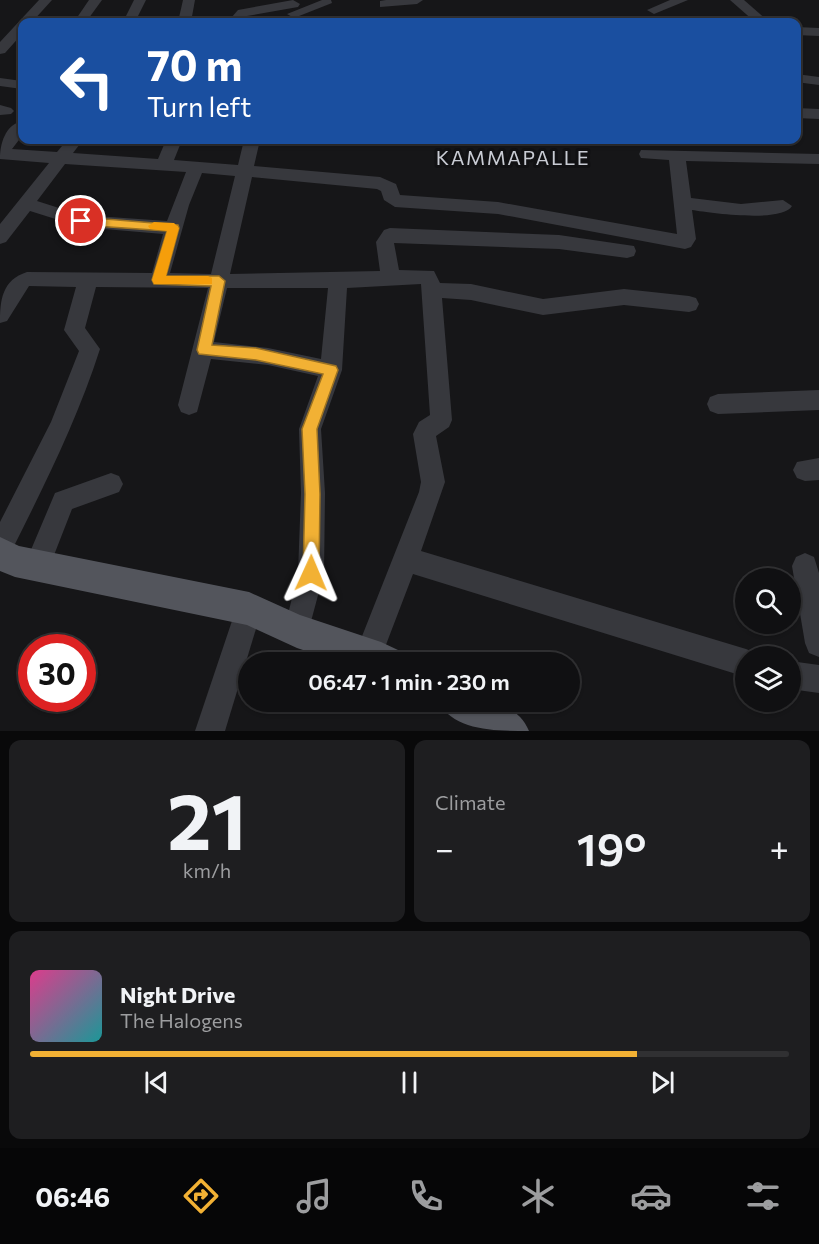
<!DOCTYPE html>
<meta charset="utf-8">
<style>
:root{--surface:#101012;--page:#1e1e20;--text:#f1f3f6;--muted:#9c9d9f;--line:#303032;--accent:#f2b134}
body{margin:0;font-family:Commissioner,sans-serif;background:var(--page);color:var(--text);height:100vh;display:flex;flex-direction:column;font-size:22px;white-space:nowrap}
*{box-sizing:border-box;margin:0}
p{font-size:20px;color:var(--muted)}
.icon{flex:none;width:33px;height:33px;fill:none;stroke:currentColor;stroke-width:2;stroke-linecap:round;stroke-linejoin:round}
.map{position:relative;height:731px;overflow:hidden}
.drawer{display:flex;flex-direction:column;gap:9px;padding:9px;background:#09090a;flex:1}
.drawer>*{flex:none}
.hud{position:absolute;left:18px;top:18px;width:783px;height:126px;border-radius:12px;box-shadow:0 2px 4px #0004,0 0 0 2px var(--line);background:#1a4fa0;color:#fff;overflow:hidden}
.buttons{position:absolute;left:735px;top:568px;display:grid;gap:12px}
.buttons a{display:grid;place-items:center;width:66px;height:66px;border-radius:50%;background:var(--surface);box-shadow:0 2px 4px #0004,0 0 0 2px var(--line);font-size:30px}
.speed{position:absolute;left:18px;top:634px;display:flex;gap:12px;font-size:30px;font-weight:700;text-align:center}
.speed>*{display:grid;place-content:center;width:78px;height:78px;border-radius:50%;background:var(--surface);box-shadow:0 2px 4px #0004,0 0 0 2px var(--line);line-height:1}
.speed .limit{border:9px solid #d22;background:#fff;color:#111}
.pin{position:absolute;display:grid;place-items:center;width:51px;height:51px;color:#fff;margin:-26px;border:3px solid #fff;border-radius:50%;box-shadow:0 2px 6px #0007}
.me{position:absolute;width:66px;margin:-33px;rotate:1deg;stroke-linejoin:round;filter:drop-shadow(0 0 4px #0008)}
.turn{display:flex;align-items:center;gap:21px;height:126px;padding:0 30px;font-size:27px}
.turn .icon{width:78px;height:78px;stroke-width:2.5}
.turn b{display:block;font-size:42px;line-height:51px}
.big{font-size:45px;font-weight:600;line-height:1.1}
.drawer .card{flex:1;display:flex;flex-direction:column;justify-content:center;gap:9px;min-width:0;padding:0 21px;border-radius:12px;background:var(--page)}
.drawer .dial{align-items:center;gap:0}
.dial b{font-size:78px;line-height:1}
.song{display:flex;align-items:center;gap:18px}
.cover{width:72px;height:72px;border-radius:9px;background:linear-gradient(135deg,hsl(330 70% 55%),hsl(180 70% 35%))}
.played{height:6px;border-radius:3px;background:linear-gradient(90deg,var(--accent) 80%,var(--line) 80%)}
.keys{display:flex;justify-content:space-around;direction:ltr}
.heat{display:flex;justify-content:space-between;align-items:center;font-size:33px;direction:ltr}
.drawer .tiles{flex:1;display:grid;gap:9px;grid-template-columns:1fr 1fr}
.card:last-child{grid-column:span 2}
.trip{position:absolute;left:238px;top:652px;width:342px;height:60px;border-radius:30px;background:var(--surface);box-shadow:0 2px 4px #0004,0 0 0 2px var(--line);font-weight:600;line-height:60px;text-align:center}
.dock{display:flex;height:96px;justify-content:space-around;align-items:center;background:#060607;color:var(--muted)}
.dock .icon{width:42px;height:42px}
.dock .selected{color:var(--accent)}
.dock b{font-size:27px;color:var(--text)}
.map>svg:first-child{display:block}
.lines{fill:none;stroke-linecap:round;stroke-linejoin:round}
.minor{fill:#37383d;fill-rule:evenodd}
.major{fill:#53555c;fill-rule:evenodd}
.route{fill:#f2b134;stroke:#9d7322;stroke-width:1.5}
.slow{fill:#f59e0b}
.labels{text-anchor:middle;stroke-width:6;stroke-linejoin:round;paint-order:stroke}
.far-neighbourhood-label{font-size:20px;letter-spacing:1.5px;fill:#c9ccd4;stroke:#111113}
</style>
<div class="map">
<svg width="819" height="731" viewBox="0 0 819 731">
<rect width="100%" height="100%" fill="#161618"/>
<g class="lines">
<g class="minor">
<polygon points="39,0 52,0 32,22 22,22 22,34 5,53 0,54 0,42"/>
<polygon points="89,0 102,0 86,22 74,22"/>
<polygon points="134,0 146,0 135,22 123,22"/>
<polygon points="183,0 195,0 191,22 178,22"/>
<polygon points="293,0 300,4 298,7 247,16 245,22 232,22 231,18 238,10"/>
<polygon points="322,0 331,0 332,3 294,18 287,14"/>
<polygon points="386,0 423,0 417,4 380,7 380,1"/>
<polygon points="670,0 688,0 654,14 647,10"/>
<polygon points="730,0 744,0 769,22 755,22"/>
<polygon points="796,27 819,28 819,36 796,35"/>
<polygon points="796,74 819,77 819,85 796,82"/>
<polygon points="0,78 22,81 22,89 0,86"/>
<polygon points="0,105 11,108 14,111 11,114 0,115"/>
<polygon points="796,108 819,109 819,119 796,118"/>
<path d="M22,121V136L12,149L57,152L67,140H83L73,153L158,159L166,140H182L174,160L238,165L244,140H260L254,166L380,177L396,184L400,195L498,202L677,234L669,160L641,158L639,154L641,150L819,154V164L686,161L691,198L741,204L783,200L792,206C782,223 711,213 692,210L696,239L691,247L685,249L498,214L395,207L384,200L381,191L377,189L252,177L230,274L380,271L376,242L384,230L390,228L559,235L634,246L636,251L634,256L627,258L559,249L394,243L399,270L434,271L440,283L471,284L543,299L624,289L689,296L696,298L699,304L696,310L689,312L624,305L543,315L471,300L442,298L452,420L449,427L436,436L445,482L421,551L746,649L756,653L757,657H746V677L413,574L379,663H359L355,654L419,492L421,482L413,434L419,422L430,415L421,284L347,288L342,370L321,429L325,493L324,573L306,640L297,644L288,640L284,631L298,573L301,493L299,429L318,376L268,365L211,359L197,412L189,415L181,412L178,405L208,288L96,287L85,328L100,349C77,421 43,488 9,556L0,560V522L51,422L79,351L64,330L76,287L29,286L7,321L0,323C0,300 2,280 27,272L152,273L163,234L81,227L30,211L6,242L0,244V224L49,163L0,159C0,144 5,125 22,121ZM65,164L186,172L167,221L81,215L37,201ZM202,173L235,176L211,274L170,273L189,205ZM227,288H328L321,359L268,348L214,342Z"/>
<polygon points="819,390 819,410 718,414 710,411 707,404 710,397 718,394"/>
<polygon points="819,458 819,480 805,481 797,478 793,470 797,462"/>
<polygon points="111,473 119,476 123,484 119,492 72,509 47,573 38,577 29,573 25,564 55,493"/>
<polygon points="805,553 814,557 819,573 819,657 809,653 805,643 792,566 796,557"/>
<polygon points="249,596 258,600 262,609 225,731 195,731 236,609 240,600"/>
<polygon points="790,661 819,665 819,693 790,689"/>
</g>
<g class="major">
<polygon points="0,537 19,546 249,592 300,615 381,642 398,650 403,663 342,663 297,648 247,625 15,577 0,571"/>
<path d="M439,702C471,702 514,695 529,731C496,731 453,731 439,702Z"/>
</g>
</g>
<polygon class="route" points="81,217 178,225 179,228 166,276 219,276 225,281 212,345 256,348 336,366 338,370 317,429 320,494 319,573 317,579 311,581 305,579 303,573 305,494 302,429 323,374 256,360 199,354 197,350 211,286 154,284 152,280 167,231 81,225 75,221"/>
<polygon class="slow" points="154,222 174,223 179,228 166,276 208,276 212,278 212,284 154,284 152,280 167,231 150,229 148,226"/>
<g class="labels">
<g class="far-neighbourhood-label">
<text x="513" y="165">KAMMAPALLE</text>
</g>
</g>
</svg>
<div class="buttons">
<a><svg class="icon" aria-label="search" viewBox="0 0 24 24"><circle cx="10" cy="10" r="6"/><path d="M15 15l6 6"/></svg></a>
<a><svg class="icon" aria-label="layers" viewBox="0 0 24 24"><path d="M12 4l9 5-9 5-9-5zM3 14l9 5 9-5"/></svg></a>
</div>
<div class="speed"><div class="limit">30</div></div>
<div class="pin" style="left:81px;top:221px;background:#d93025"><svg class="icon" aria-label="arrive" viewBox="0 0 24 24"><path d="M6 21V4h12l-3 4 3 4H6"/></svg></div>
<svg class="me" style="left:311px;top:573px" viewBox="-20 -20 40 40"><path d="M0-17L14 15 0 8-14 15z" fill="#f2b134" stroke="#fff" stroke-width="4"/></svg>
<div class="trip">06:47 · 1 min · 230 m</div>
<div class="hud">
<div class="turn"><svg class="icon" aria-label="left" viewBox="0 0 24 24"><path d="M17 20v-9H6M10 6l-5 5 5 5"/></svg><div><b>70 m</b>Turn left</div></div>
</div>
</div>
<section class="drawer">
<div class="tiles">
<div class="card dial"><b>21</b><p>km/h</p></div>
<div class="card"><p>Climate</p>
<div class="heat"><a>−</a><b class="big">19°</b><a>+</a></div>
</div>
<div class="card">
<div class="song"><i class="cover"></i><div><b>Night Drive</b><p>The Halogens</p></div></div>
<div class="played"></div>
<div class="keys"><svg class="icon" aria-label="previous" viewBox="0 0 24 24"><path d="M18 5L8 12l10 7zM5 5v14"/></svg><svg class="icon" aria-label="pause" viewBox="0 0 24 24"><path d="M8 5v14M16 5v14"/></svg><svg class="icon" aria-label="next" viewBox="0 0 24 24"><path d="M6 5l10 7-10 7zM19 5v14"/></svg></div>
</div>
</div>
</section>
<nav class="dock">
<b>06:46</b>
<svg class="icon selected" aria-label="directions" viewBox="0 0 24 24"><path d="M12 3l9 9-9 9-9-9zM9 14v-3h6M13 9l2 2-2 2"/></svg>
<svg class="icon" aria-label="music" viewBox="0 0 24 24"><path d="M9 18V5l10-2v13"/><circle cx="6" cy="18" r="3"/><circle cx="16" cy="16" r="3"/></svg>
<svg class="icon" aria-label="phone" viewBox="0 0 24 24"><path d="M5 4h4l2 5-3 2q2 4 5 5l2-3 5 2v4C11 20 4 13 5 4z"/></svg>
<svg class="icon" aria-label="climate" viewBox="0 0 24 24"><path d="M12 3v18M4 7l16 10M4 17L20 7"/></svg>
<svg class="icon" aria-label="car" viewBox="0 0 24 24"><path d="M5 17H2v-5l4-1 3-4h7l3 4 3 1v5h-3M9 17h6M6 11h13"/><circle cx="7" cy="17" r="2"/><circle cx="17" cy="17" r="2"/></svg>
<svg class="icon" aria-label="filters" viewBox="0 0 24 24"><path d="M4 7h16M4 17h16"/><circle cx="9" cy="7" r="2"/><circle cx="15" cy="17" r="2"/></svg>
</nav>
